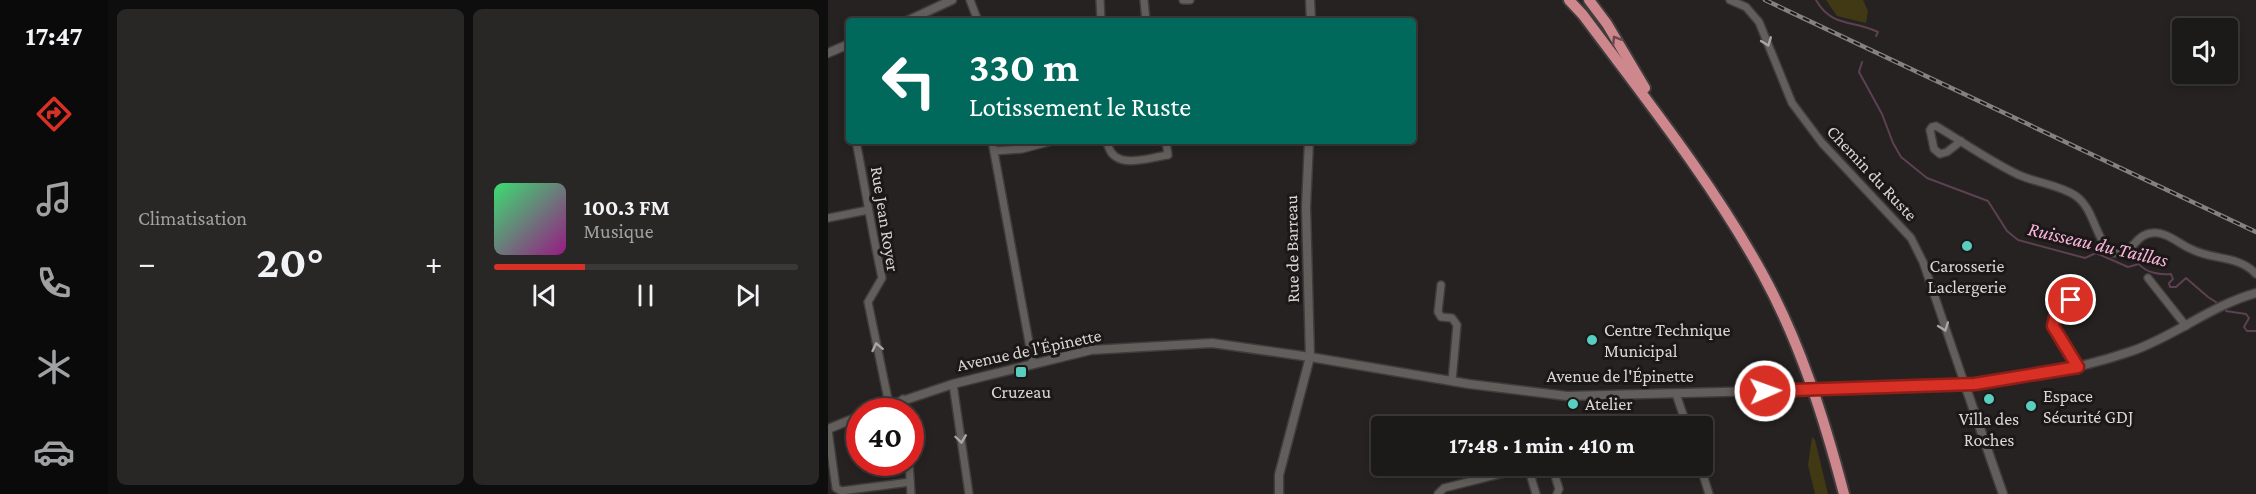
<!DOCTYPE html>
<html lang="fr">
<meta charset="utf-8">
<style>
:root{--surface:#1c1a19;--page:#292726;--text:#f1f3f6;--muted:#a0a1a2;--line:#3a3838;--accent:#d93025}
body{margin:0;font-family:"Crimson Pro",serif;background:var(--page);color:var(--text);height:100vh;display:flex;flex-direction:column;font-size:22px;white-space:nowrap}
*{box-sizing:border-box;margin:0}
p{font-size:20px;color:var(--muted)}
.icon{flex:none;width:33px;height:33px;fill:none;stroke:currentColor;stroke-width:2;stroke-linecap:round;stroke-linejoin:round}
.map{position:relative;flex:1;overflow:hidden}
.drawer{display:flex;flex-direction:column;gap:9px;padding:9px;background:#0f0e0e;width:720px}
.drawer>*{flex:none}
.hud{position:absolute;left:18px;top:18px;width:570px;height:126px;border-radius:6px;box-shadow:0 3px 9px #0003,0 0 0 2px var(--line);background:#00695c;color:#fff;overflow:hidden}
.tools{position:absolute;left:1344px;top:18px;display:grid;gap:12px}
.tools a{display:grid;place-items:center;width:66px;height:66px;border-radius:6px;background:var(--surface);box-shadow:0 3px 9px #0003,0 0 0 2px var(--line);font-size:30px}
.speed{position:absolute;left:18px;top:398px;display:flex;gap:12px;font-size:30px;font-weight:700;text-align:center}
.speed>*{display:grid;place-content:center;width:78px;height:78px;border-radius:50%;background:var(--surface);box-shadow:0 3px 9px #0003,0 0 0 2px var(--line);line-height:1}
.speed .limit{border:9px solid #d22;background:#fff;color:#111}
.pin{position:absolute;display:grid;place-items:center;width:51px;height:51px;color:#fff;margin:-26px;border:3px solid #fff;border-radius:50%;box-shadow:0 2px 6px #0007}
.me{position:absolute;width:66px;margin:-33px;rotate:88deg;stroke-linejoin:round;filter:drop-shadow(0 0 4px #0008)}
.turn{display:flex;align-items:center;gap:21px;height:126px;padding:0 24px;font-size:27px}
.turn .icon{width:78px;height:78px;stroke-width:2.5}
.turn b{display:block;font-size:42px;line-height:51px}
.big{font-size:45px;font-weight:700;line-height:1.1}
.drawer .tile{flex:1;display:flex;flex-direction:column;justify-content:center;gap:9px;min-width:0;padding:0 21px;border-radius:9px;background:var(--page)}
.song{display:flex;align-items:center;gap:18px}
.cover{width:72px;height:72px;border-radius:9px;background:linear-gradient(135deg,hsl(140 70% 55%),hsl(310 70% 35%))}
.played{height:6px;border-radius:3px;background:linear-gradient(90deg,var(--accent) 30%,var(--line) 30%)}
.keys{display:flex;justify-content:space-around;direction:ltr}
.heat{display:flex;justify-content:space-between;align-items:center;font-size:33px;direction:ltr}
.drawer .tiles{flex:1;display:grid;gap:9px;grid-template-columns:repeat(2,1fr)}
.trip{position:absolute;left:543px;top:416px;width:342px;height:60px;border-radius:6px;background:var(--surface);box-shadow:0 3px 9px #0003,0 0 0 2px var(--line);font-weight:700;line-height:60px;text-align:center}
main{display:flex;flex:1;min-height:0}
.tab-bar{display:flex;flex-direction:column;width:108px;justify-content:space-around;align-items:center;background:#0b0a0a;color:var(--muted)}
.tab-bar .icon{width:42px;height:42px}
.tab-bar .current{color:var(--accent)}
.tab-bar b{font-size:27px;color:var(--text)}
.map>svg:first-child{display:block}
.green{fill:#403914}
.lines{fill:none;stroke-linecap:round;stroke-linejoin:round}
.stream{stroke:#5d4152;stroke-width:2}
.minor-casing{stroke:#3f3c3b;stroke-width:10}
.tertiary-casing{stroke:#3f3c3b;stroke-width:11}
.trunk-casing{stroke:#3f3c3b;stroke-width:14}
.minor{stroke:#625e5c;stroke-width:7}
.tertiary{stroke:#625e5c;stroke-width:8}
.trunk{stroke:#cd878d;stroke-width:10}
.rail-casing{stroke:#848180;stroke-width:4.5}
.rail{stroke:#1c1817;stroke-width:2;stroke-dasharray:7;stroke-linecap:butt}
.tertiary-bridge-casing{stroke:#3f3c3b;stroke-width:11;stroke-linecap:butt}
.tertiary-bridge{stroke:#625e5c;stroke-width:8}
.oneway{stroke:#6c4a4c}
.oneway2{stroke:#a9a6a5}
.route-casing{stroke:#8d1f18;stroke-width:15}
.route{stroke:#d93025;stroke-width:10}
.poi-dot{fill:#58cec0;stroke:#1c1817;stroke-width:2}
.labels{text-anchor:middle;stroke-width:6;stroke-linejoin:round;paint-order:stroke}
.street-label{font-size:18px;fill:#d9d6d5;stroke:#1c1817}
.poi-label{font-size:18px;fill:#d9d6d5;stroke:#1c1817}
.water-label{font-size:20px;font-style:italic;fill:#feb5dd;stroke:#1c1817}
</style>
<main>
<nav class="tab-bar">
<b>17:47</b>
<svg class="icon current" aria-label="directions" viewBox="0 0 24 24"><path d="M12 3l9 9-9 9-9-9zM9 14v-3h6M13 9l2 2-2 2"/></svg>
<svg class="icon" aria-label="music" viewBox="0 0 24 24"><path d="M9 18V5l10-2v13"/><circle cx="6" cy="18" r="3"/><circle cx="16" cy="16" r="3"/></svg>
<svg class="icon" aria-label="phone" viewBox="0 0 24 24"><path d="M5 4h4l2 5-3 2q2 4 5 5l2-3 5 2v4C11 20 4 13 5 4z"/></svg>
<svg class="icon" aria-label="climate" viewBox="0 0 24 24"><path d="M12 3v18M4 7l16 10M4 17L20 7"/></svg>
<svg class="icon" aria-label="car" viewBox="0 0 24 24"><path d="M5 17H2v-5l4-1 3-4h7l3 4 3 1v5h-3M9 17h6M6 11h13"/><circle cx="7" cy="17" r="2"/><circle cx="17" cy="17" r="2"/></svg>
</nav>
<section class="drawer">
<div class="tiles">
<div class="tile"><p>Climatisation</p>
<div class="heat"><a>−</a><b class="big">20°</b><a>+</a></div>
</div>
<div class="tile">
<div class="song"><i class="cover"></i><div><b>100.3 FM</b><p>Musique</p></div></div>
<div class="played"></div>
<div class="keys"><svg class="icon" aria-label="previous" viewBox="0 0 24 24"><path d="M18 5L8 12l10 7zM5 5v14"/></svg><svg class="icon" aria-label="pause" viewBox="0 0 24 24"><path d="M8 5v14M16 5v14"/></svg><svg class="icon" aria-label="next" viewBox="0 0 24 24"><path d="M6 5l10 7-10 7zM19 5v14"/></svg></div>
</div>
</div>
</section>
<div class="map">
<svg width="1428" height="494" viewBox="0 0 1428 494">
<rect width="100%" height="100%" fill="#252221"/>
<g class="green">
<polygon points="998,0 1035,0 1040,11 1038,23 1009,16"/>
<polygon points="984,437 987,440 1000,494 987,494 980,465"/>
</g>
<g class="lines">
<g class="stream">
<path d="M988,0C1003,27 1025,20 1050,32L1048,36"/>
<path d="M1034,62L1031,72L1054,114L1065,143L1073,157L1099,178L1160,201L1179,231L1190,240L1257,258L1268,253L1300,267L1311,264C1318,273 1333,275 1343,274L1345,279L1341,283L1342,287H1348L1358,278L1380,297L1391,304"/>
<polyline points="1398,311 1418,314 1421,318 1416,327 1419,331 1428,331"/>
</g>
<defs>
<g id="minor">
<polyline points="142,0 150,21"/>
<polyline points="272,0 273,21"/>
<polyline points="316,0 318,21"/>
<polyline points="355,0 362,0"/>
<polyline points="902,0 918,7 931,22 964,103 994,143 1083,238 1095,262 1137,385"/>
<path d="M28,141C37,187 44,232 54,278L40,302L61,404"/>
<polyline points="164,141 205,364"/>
<path d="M279,141C284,172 318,158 340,155L338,141"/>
<path d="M1133,141L1119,152L1112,154L1106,149L1102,130L1104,127L1108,126C1135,142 1163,162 1191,175C1209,183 1232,185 1248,196C1267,210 1266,238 1285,253C1306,256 1305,235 1324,233C1338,231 1351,244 1363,249C1383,260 1411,255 1428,274"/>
<polyline points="166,151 194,149 224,141"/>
<polyline points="0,218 40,210"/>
<polyline points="1320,278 1358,326"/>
<polyline points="613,285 610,312 613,317 624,318 629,325 624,381"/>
<polyline points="1243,300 1240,306 1227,317 1225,326 1250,367"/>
<polyline points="125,384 141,494"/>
<polyline points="848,394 859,426"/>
<polyline points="75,399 77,411"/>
<polyline points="0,430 8,488 13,491 82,482"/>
<polyline points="81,462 83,494"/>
<polyline points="719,465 725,469 731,489 729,494"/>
<polyline points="872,465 881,494"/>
<polyline points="700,467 708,494"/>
<polyline points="610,494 616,488 708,465"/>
</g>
<g id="tertiary">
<polyline points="482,0 483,21"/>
<polyline points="79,21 124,0"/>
<polyline points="0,53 21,44"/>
<polyline points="1137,385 1175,494"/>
<path d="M1011,389C1111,386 1209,384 1304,351C1347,336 1384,305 1428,293"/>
<polyline points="44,411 125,384 263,350 384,343 482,357 641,384 739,396 973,390"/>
<polyline points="0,429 32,416"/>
<polyline points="451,494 451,475 482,357 478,207 481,141"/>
</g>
<g id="trunk">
<path d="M741,0L755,15C817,98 884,182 934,273C972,342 996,418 1016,494"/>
<polyline points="761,0 779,24 817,88"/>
</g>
</defs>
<use href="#minor" class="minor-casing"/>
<use href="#tertiary" class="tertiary-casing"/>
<use href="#trunk" class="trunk-casing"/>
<use href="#minor" class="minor"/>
<use href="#tertiary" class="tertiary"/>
<use href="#trunk" class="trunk"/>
<defs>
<polyline id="rail" points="937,0 1428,232"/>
</defs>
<use href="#rail" class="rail-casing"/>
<use href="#rail" class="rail"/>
<defs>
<polyline id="tertiary-bridge" points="973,390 1011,389"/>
</defs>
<use href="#tertiary-bridge" class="tertiary-bridge-casing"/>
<use href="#tertiary-bridge" class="tertiary-bridge"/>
</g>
<defs><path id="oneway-chevron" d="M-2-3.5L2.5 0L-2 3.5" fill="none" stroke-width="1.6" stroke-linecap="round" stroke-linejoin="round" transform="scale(1.5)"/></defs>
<use class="oneway" href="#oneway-chevron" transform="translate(788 40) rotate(-122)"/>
<g class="oneway2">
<use href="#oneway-chevron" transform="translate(939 42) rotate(69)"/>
<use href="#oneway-chevron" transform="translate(1116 327) rotate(70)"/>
<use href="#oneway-chevron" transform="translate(49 347) rotate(-102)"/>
<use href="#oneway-chevron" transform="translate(133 439) rotate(82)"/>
</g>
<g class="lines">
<defs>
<polyline id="route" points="937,391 1147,384 1250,367 1225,326 1227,317 1240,306 1243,300"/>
</defs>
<use href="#route" class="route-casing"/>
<use href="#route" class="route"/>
</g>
<g class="poi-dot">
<circle cx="1139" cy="246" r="6"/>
<circle cx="764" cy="340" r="6"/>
<rect x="187" y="366" width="12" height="12" rx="3"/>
<circle cx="1161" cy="399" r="6"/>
<circle cx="745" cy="404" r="6"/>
<circle cx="1203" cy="406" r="6"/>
</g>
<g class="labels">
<g class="street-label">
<text transform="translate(1044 173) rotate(47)" y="6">Chemin du Ruste</text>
<text transform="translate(57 219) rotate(81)" y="6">Rue Jean Royer</text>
<text transform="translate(464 249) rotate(-91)" y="6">Rue de Barreau</text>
<text transform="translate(201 350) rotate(-12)" y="6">Avenue de l'Épinette</text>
<text x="792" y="382">Avenue de l'Épinette</text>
</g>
<g class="poi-label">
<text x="1139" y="272">Carosserie<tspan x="1139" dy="21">Laclergerie</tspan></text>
<text x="776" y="336" text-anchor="start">Centre Technique<tspan x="776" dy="21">Municipal</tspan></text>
<text x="193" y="398">Cruzeau</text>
<text x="1215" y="402" text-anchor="start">Espace<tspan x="1215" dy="21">Sécurité GDJ</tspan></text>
<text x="757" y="410" text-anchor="start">Atelier</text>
<text x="1161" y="425">Villa des<tspan x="1161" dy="21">Roches</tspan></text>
</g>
<g class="water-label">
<text transform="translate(1270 244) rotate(13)" y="7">Ruisseau du Taillas</text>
</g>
</g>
</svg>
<div class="tools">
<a><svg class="icon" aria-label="sound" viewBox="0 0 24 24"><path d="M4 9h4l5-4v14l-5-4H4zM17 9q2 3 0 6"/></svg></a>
</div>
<div class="speed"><div class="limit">40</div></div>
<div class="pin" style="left:1243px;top:300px;background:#d93025"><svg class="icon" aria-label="arrive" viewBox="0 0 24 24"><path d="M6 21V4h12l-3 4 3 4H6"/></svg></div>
<svg class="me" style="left:937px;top:391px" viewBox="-20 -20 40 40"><circle r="17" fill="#d93025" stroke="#fff" stroke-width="3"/><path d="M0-11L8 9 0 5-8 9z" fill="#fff"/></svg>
<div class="trip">17:48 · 1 min · 410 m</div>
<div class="hud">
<div class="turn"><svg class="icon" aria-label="left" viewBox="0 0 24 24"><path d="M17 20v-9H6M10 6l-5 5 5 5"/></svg><div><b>330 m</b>Lotissement le Ruste</div></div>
</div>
</div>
</main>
